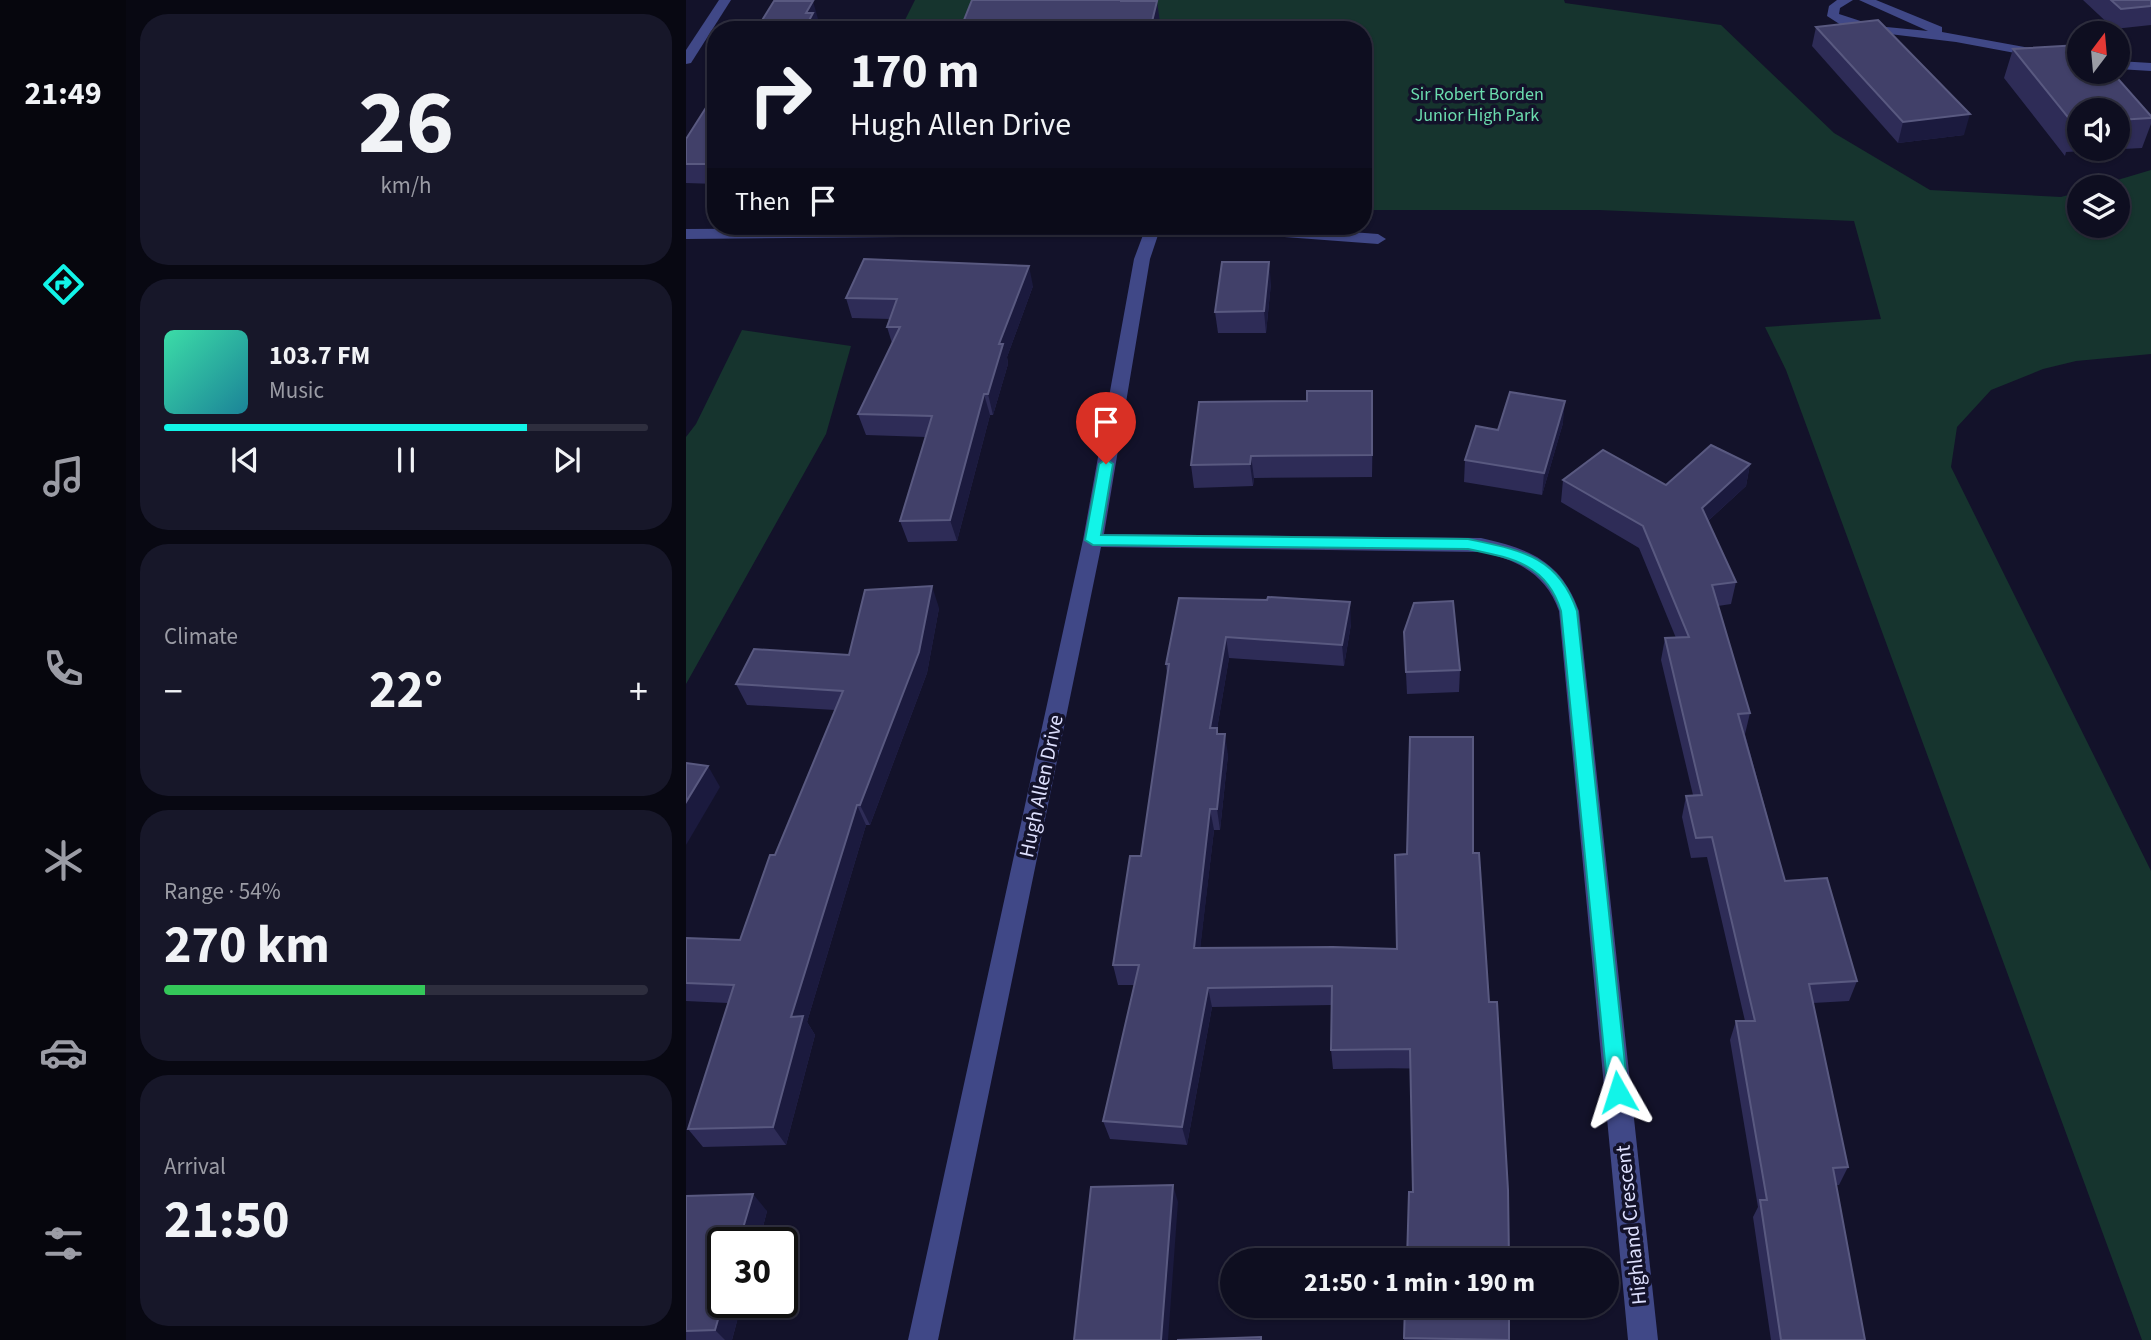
<!DOCTYPE html>
<meta charset="utf-8">
<style>
:root{--surface:#0e0e20;--page:#171729;--text:#f1f3f6;--muted:#9b9ca5;--line:#2e2e3e;--accent:#12f4e8}
body{margin:0;font-family:"Source Sans 3",sans-serif;background:var(--page);color:var(--text);height:100vh;display:flex;flex-direction:column;font-size:26px;white-space:nowrap}
*{box-sizing:border-box;margin:0}
p{font-size:23px;color:var(--muted)}
.icon{flex:none;width:38px;height:38px;fill:none;stroke:currentColor;stroke-width:2;stroke-linecap:round;stroke-linejoin:round}
.map{position:relative;flex:1;overflow:hidden}
.sheet{display:flex;flex-direction:column;gap:14px;padding:14px;background:#080812;width:560px}
.sheet>*{flex:none}
.banner{position:absolute;left:21px;top:21px;width:665px;height:214px;border-radius:28px;box-shadow:0 2px 5px #0004,0 0 0 2px var(--line);background:#0e0e20;color:var(--text);overflow:hidden}
.needle{width:46px;rotate:16deg}
.tools{position:absolute;left:1381px;top:21px;display:grid;gap:14px}
.tools a{display:grid;place-items:center;width:63px;height:63px;border-radius:50%;background:var(--surface);box-shadow:0 2px 5px #0004,0 0 0 2px var(--line);font-size:35px}
.speed{position:absolute;left:21px;top:1227px;display:flex;gap:14px;font-size:35px;font-weight:700;text-align:center}
.speed>*{display:grid;place-content:center;width:91px;height:91px;border-radius:50%;background:var(--surface);box-shadow:0 2px 5px #0004,0 0 0 2px var(--line);line-height:1}
.speed .limit{border:4px solid #111;border-radius:10px;background:#fff;color:#111}
.pin{position:absolute;display:grid;place-items:center;width:60px;height:60px;color:#fff;margin:-72px -30px;border-radius:50% 50% 50% 0;rotate:-45deg;box-shadow:0 0 7px #0007}
.pin .icon{rotate:45deg}
.me{position:absolute;width:77px;margin:-38px;rotate:354deg;stroke-linejoin:round;filter:drop-shadow(0 0 5px #0008)}
.turn{display:flex;align-items:center;gap:24px;height:147px;padding:0 28px;font-size:32px}
.turn .icon{width:91px;height:91px;stroke-width:2.5}
.turn b{display:block;font-size:49px;line-height:60px}
.then{display:flex;align-items:center;height:66px;padding:0 28px;background:#0003;gap:14px;font-size:26px}
.big{font-size:52px;font-weight:700;line-height:1.1}
.sheet .card{flex:1;display:flex;flex-direction:column;justify-content:center;gap:10px;min-width:0;padding:0 24px;border-radius:28px;background:var(--page)}
.sheet .dial{align-items:center;gap:0}
.dial b{font-size:91px;line-height:1}
.song{display:flex;align-items:center;gap:21px}
.cover{width:84px;height:84px;border-radius:10px;background:linear-gradient(135deg,hsl(160 70% 55%),hsl(190 70% 35%))}
.played{height:7px;border-radius:4px;background:linear-gradient(90deg,var(--accent) 75%,var(--line) 75%)}
.keys{display:flex;justify-content:space-around;direction:ltr}
.heat{display:flex;justify-content:space-between;align-items:center;font-size:38px;direction:ltr}
.charge{height:10px;border-radius:5px;background:linear-gradient(90deg,#34c759 54%,var(--line) 0)}
.trip{position:absolute;left:534px;top:1248px;width:399px;height:70px;border-radius:35px;background:var(--surface);box-shadow:0 2px 5px #0004,0 0 0 2px var(--line);font-weight:700;line-height:70px;text-align:center}
main{display:flex;flex:1;min-height:0}
.dock{display:flex;flex-direction:column;width:126px;justify-content:space-around;align-items:center;background:#06060d;color:var(--muted)}
.dock .icon{width:49px;height:49px}
.dock .current{color:var(--accent)}
.dock b{font-size:32px;color:var(--text)}
.map>svg:first-child{display:block}
.green{fill:#16342e}
.lines{fill:none;stroke-linecap:round;stroke-linejoin:round}
.minor{fill:#404887;fill-rule:evenodd}
.wall{fill:#2e2c57;fill-rule:evenodd}
.shaded-wall{fill:#1b1a3e}
.building{fill:#414069;stroke:#595980;stroke-width:2}
.route{fill:#12f4e8;stroke:#0c9f97;stroke-width:2}
.labels{text-anchor:middle;stroke-width:7;stroke-linejoin:round;paint-order:stroke}
.far-park-label{font-size:18px;fill:#6bdcae;stroke:#13122a}
.street-label{font-size:21px;fill:#dddffd;stroke:#13122a}
</style>
<main>
<nav class="dock">
<b>21:49</b>
<svg class="icon current" aria-label="directions" viewBox="0 0 24 24"><path d="M12 3l9 9-9 9-9-9zM9 14v-3h6M13 9l2 2-2 2"/></svg>
<svg class="icon" aria-label="music" viewBox="0 0 24 24"><path d="M9 18V5l10-2v13"/><circle cx="6" cy="18" r="3"/><circle cx="16" cy="16" r="3"/></svg>
<svg class="icon" aria-label="phone" viewBox="0 0 24 24"><path d="M5 4h4l2 5-3 2q2 4 5 5l2-3 5 2v4C11 20 4 13 5 4z"/></svg>
<svg class="icon" aria-label="climate" viewBox="0 0 24 24"><path d="M12 3v18M4 7l16 10M4 17L20 7"/></svg>
<svg class="icon" aria-label="car" viewBox="0 0 24 24"><path d="M5 17H2v-5l4-1 3-4h7l3 4 3 1v5h-3M9 17h6M6 11h13"/><circle cx="7" cy="17" r="2"/><circle cx="17" cy="17" r="2"/></svg>
<svg class="icon" aria-label="filters" viewBox="0 0 24 24"><path d="M4 7h16M4 17h16"/><circle cx="9" cy="7" r="2"/><circle cx="15" cy="17" r="2"/></svg>
</nav>
<section class="sheet">
<div class="card dial"><b>26</b><p>km/h</p></div>
<div class="card">
<div class="song"><i class="cover"></i><div><b>103.7 FM</b><p>Music</p></div></div>
<div class="played"></div>
<div class="keys"><svg class="icon" aria-label="previous" viewBox="0 0 24 24"><path d="M18 5L8 12l10 7zM5 5v14"/></svg><svg class="icon" aria-label="pause" viewBox="0 0 24 24"><path d="M8 5v14M16 5v14"/></svg><svg class="icon" aria-label="next" viewBox="0 0 24 24"><path d="M6 5l10 7-10 7zM19 5v14"/></svg></div>
</div>
<div class="card"><p>Climate</p>
<div class="heat"><a>−</a><b class="big">22°</b><a>+</a></div>
</div>
<div class="card"><p>Range · 54%</p><b class="big">270 km</b><div class="charge"></div></div>
<div class="card"><p>Arrival</p><b class="big">21:50</b></div>
</section>
<div class="map">
<svg width="1465" height="1340" viewBox="0 0 1465 1340">
<rect width="100%" height="100%" fill="#13122a"/>
<g class="green">
<polygon points="229,0 878,0 879,3 1035,25 1148,133 1244,190 1375,197 1393,192 1393,226 1432,226 1432,187 1408,187 1465,170 1465,354 1390,361 1357,369 1305,390 1271,427 1265,467 1465,871 1465,1340 1456,1340 1100,370 1079,327 1195,319 1168,221 913,210 677,210 677,30 214,30"/>
<polygon points="56,330 165,346 140,434 0,684 0,437 10,424"/>
</g>
<g class="lines">
<g class="minor">
<polygon points="33,0 45,0 5,63 0,64 0,50"/>
<polygon points="1151,0 1167,0 1154,8 1153,14 1190,26 1242,31 1173,0 1190,0 1256,27 1256,32 1393,57 1393,65 1270,42 1170,30 1155,25 1141,16 1143,6"/>
<polygon points="1432,61 1465,63 1465,71 1432,69"/>
<path d="M421,226H585L692,234L700,239L692,244L585,236L472,235L464,259L418,534L795,538C844,549 875,561 893,611L972,1340H942L873,611C860,574 832,560 795,552L415,547L252,1340H222L397,540L448,259L457,235L0,239V229Z"/>
</g>
</g>
<g class="wall">
<polygon points="1397,0 1465,0 1465,25 1428,29"/>
<polygon points="1130,27 1278,135 1212,143 1126,46"/>
<path d="M1327,49L1465,116V124L1456,148L1380,152L1379,156L1318,78ZM1393,110H1432V149H1393Z"/>
<polygon points="30,92 30,184 0,183 0,139"/>
<polygon points="585,283 580,333 532,333 529,312"/>
<polygon points="347,286 321,357 322,364 307,415 304,415 271,541 222,542 214,521 240,437 180,435 172,414 206,343 201,327 204,319 166,318 160,298"/>
<polygon points="687,413 686,477 568,478 567,486 508,488 505,465"/>
<polygon points="877,423 856,495 778,482 779,460 812,430"/>
<polygon points="1064,464 1060,486 1022,521 1050,582 1045,604 1032,606 1064,713 1059,734 1099,881 1171,981 1163,1001 1127,1003 1162,1167 1153,1185 1150,1185 1179,1340 1085,1340 1067,1217 1072,1207 1044,1040 1050,1021 1059,1021 1021,857 1005,858 996,817 1000,796 1007,795 975,660 979,638 990,638 953,548 875,502 877,480 980,485"/>
<polygon points="493,598 665,624 658,666 543,658 531,729 532,734 542,755 534,830 528,830 514,948 711,949 721,854 727,1192 725,1068 647,1069 645,1050 646,1005 526,1007 501,1145 424,1139 417,1121 448,985 432,985 427,965 455,856 481,674 480,664"/>
<polygon points="253,608 241,673 184,825 180,825 121,1022 129,1035 100,1145 17,1147 2,1129 42,1003 0,1001 0,938 54,940 149,710 61,705 50,684 163,655"/>
<polygon points="718,632 774,670 773,692 721,694"/>
<polygon points="0,1196 81,1211 73,1242 37,1242 37,1302 56,1302 46,1340 0,1340"/>
<polygon points="719,1306 823,1340 718,1340"/>
</g>
<g class="shaded-wall">
<polygon points="127,1 132,19 130,24 132,30 118,30 120,13"/>
<polygon points="471,1 475,30 464,30"/>
<polygon points="1284,114 1278,135 1212,143 1217,122"/>
<polygon points="583,262 585,283 580,333 578,311"/>
<polygon points="343,266 347,286 321,357 322,364 307,415 302,394 313,344"/>
<polygon points="686,391 687,413 686,477"/>
<polygon points="298,394 304,415 271,541 264,520"/>
<polygon points="879,401 877,423 856,495 858,473"/>
<polygon points="565,456 568,478 567,486 564,464"/>
<polygon points="1064,464 1060,486 1012,530 1016,508"/>
<polygon points="246,586 253,608 241,673 184,825 174,805"/>
<polygon points="664,602 665,624 658,666 656,645"/>
<polygon points="540,637 543,658 531,729 534,749 524,728"/>
<polygon points="539,734 542,755 534,830 531,809"/>
<polygon points="22,766 34,787 0,845 0,802"/>
<polygon points="171,805 180,825 121,1022 129,1035 100,1145 87,1127 105,1017"/>
<polygon points="524,809 528,830 512,968 508,948"/>
<polygon points="522,988 526,1007 501,1145 496,1127"/>
<polygon points="487,1185 492,1202 482,1340 475,1340"/>
<polygon points="67,1194 81,1211 73,1242 53,1242"/>
<polygon points="37,1302 56,1302 46,1340 39,1340 29,1330"/>
</g>
<g class="building">
<polygon points="286,0 435,0 435,1 471,1 464,30 274,30"/>
<polygon points="1425,0 1465,0 1465,6 1435,9"/>
<polygon points="88,1 127,1 120,13 127,13 118,30 70,30"/>
<polygon points="1192,20 1284,114 1217,122 1130,27"/>
<polygon points="1393,45 1393,72 1426,72 1465,116 1465,118 1432,120 1432,110 1393,110 1393,122 1389,122 1389,126 1327,49"/>
<polygon points="30,92 30,164 0,164 0,139"/>
<polygon points="178,259 343,266 313,344 317,344 302,394 298,394 264,520 214,521 246,416 172,414 214,327 201,327 211,299 160,298"/>
<polygon points="536,262 583,262 578,311 529,312"/>
<polygon points="621,391 686,391 686,455 565,456 564,464 505,465 513,402 621,401"/>
<polygon points="824,392 879,401 858,473 779,460 790,426 812,430"/>
<polygon points="1025,445 1064,464 1016,508 1050,582 1026,585 1064,713 1052,714 1099,881 1141,878 1171,981 1123,984 1162,1167 1147,1168 1179,1340 1095,1340 1074,1200 1081,1200 1050,1021 1069,1021 1026,837 1010,838 1000,796 1016,795 979,638 1003,637 957,526 877,480 917,450 980,485"/>
<polygon points="246,586 233,652 174,805 171,805 105,1017 117,1016 87,1127 2,1129 48,985 0,983 0,938 54,940 84,855 89,855 157,691 50,684 68,649 163,655 179,590"/>
<polygon points="582,597 664,602 656,645 540,637 524,728 531,728 531,734 539,734 531,809 524,809 508,948 647,947 711,949 709,855 721,854 724,737 787,737 787,853 793,853 803,1002 811,1002 822,1190 823,1260 721,1260 723,1192 727,1192 724,1049 645,1050 646,986 522,988 496,1127 417,1121 453,965 427,965 444,856 455,856 483,664 480,664 493,598 581,600"/>
<polygon points="767,601 774,670 720,672 718,632 728,603"/>
<polygon points="0,763 22,766 0,802"/>
<polygon points="487,1185 475,1340 388,1340 405,1187"/>
<polygon points="67,1194 53,1242 37,1242 37,1302 29,1330 0,1331 0,1196"/>
<polygon points="719,1306 823,1306 823,1340 718,1338"/>
<polygon points="575,1337 575,1340 491,1340"/>
</g>
<path class="route" d="M420,459L427,464L415,535L782,539C833,550 872,555 891,611L942,1092L939,1098L932,1101L925,1098L922,1092L875,611C860,563 825,558 782,549L407,545L399,540L413,464Z"/>
<g class="labels">
<g class="far-park-label">
<text x="791" y="100">Sir Robert Borden<tspan x="791" dy="21">Junior High Park</tspan></text>
</g>
<g class="street-label">
<text transform="translate(355 786) rotate(-78)" y="7">Hugh Allen Drive</text>
<text transform="translate(945 1225) rotate(-96)" y="7">Highland Crescent</text>
</g>
</g>
</svg>
<div class="tools">
<a><svg class="needle" viewBox="-14 -14 28 28"><path d="M0-13l5 13h-10z" fill="#e53935"/><path d="M0 13l5-13h-10z" fill="#9b9ca5"/></svg></a>
<a><svg class="icon" aria-label="sound" viewBox="0 0 24 24"><path d="M4 9h4l5-4v14l-5-4H4zM17 9q2 3 0 6"/></svg></a>
<a><svg class="icon" aria-label="layers" viewBox="0 0 24 24"><path d="M12 4l9 5-9 5-9-5zM3 14l9 5 9-5"/></svg></a>
</div>
<div class="speed"><div class="limit">30</div></div>
<div class="pin" style="left:420px;top:464px;background:#d93025"><svg class="icon" aria-label="arrive" viewBox="0 0 24 24"><path d="M6 21V4h12l-3 4 3 4H6"/></svg></div>
<svg class="me" style="left:932px;top:1092px" viewBox="-20 -20 40 40"><path d="M0-17L14 15 0 8-14 15z" fill="#12f4e8" stroke="#fff" stroke-width="4"/></svg>
<div class="trip">21:50 · 1 min · 190 m</div>
<div class="banner">
<div class="turn"><svg class="icon" aria-label="right" viewBox="0 0 24 24"><path d="M7 20v-9h11M14 6l5 5-5 5"/></svg><div><b>170 m</b>Hugh Allen Drive</div></div>
<div class="then">Then<svg class="icon" aria-label="arrive" viewBox="0 0 24 24"><path d="M6 21V4h12l-3 4 3 4H6"/></svg></div>
</div>
</div>
</main>
